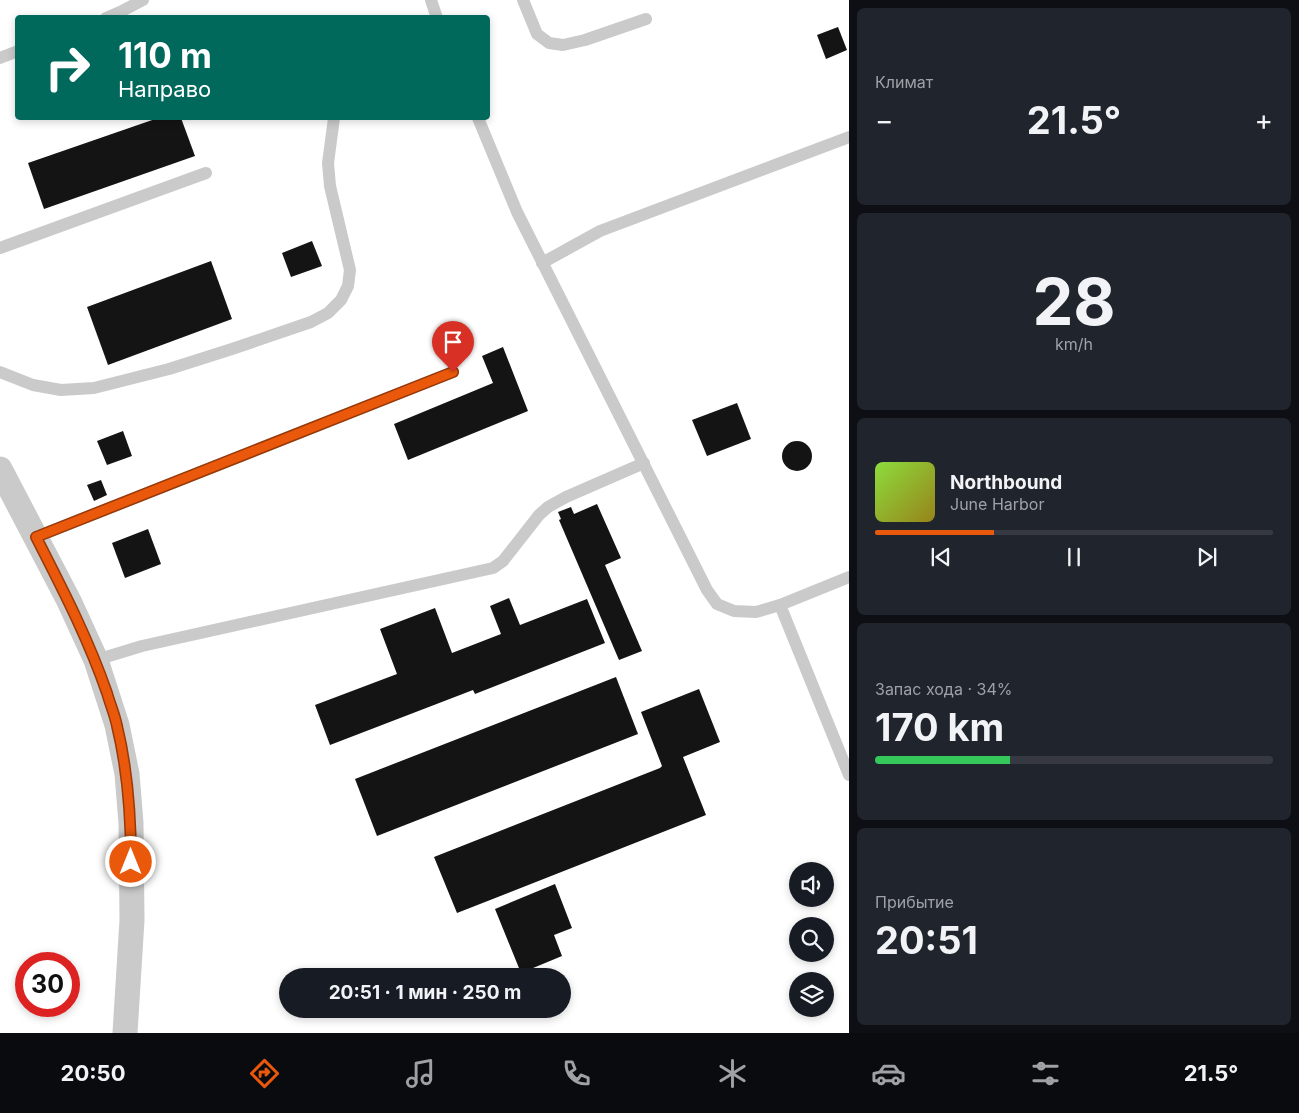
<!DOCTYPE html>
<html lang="ru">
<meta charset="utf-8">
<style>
:root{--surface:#171b24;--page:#20242c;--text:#f1f3f6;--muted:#9ea1a6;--line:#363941;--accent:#ea580c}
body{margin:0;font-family:Inter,sans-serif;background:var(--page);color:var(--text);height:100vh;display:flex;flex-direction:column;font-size:19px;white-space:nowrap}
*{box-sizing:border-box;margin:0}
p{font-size:16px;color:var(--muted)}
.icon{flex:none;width:28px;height:28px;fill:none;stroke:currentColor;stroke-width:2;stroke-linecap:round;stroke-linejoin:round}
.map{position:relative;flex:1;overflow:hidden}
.details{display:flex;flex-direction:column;gap:8px;padding:8px;background:#0d0f14;width:450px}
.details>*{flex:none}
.banner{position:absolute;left:15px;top:15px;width:475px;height:105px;border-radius:5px;box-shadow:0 2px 8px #0003;background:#00695c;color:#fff;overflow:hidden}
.buttons{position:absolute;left:789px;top:862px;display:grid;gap:10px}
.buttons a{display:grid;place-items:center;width:45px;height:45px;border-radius:50%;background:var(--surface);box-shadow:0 2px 8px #0003;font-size:25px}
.speed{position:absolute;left:15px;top:952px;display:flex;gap:10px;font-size:25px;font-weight:700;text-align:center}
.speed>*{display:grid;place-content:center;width:65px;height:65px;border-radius:50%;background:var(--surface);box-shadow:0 2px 8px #0003;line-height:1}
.speed .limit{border:8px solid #d22;background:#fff;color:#111}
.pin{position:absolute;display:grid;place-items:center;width:42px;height:42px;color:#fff;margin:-51px -21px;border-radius:50% 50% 50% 0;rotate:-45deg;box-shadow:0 0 5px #0007}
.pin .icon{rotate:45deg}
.me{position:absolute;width:55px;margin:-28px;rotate:0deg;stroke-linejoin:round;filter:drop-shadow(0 0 4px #0008)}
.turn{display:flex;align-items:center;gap:18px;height:105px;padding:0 20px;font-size:22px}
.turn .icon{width:65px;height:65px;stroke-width:2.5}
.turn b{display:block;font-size:35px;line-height:42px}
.big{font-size:38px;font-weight:700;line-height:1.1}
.details .card{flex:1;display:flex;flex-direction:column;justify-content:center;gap:8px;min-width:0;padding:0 18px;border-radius:8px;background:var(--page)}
.details .dial{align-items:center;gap:0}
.dial b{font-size:65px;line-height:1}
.song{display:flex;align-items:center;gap:15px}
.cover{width:60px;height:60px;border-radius:8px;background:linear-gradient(135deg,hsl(90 70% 55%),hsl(50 70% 35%))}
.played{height:5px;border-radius:2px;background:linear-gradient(90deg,var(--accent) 30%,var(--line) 30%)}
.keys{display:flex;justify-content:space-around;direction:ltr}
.heat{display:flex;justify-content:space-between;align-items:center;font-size:28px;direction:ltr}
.charge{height:8px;border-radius:4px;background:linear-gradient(90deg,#34c759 34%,var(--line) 0)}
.trip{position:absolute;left:279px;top:968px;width:292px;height:50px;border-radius:25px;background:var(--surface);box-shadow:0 2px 8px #0003;font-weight:700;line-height:50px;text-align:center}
.tabs{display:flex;height:80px;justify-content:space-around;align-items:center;background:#090b0e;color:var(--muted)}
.tabs .icon{width:35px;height:35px}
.tabs .current{color:var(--accent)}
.tabs b{font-size:22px;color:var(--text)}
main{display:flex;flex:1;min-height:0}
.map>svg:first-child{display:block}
.building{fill:#141414}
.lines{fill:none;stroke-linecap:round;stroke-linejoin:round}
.service{stroke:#cacaca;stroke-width:12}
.minor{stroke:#cacaca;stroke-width:25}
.route-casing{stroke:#983908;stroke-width:12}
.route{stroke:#ea580c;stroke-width:9}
</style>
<main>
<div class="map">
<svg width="849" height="1033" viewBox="0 0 849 1033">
<rect width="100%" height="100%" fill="#fff"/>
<g class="building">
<polygon points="838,27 847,50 826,59 817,35"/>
<polygon points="158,118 181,118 195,156 44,209 28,163"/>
<polygon points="312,241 322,266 291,277 282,253"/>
<polygon points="211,261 232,319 108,365 87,307"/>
<polygon points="503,347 528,411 408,460 394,424 493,383 482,356"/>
<polygon points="737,403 751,439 707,456 692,420"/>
<polygon points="123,431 132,456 107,465 97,441"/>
<circle cx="797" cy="456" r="15"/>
<polygon points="101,480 107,495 94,501 87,485"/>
<polygon points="597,504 621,558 605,565 642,651 619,660 559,520 561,519 558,512 571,507 574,514"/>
<polygon points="148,529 161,564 125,578 112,543"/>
<polygon points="509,598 520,625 587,599 605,643 475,694 473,690 330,745 315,705 397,674 380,629 435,608 452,653 501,634 490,606"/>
<polygon points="616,677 638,734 377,836 355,779"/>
<polygon points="699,689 720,742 683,757 706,815 457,913 434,857 660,768 662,766 641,712"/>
<polygon points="555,884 572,928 554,935 562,956 521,973 495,909"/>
</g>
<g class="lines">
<g class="service">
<polyline points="431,0 437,18"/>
<polyline points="523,0 537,34 549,43 563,45 585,40 646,19"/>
<polyline points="106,18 120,12 143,0"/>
<polyline points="0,58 18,51"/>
<polyline points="478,118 517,212 707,590 717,604 734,611 756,612 780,605"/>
<polyline points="0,248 206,173"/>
<polyline points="542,263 600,231 849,137"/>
<polyline points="0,372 33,385 61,390 94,388 169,369 232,349 311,322 328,313 341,300 348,286 350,270 330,186 328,163 334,118"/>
<polyline points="36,537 453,372"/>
<polyline points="849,577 780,605 849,775"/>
<polyline points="96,660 142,646 493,568 503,561 539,515 548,507 566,497 644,463"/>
</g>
<polyline class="minor" points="0,469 69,601 96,660 117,725 127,774 131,823 132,920 125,1033"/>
</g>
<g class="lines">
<defs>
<path id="route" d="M131,862C131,816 128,771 117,726C115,715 110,704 107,693C88,638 62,588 36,537L453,372"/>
</defs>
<use href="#route" class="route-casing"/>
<use href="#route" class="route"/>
</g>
</svg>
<div class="buttons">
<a><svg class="icon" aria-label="sound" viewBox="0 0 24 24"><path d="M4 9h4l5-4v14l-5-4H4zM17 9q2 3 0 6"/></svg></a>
<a><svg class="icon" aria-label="search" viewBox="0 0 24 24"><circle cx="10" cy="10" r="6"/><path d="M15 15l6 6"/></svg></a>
<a><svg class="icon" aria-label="layers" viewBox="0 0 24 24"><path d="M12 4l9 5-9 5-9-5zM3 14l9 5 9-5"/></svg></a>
</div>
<div class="speed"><div class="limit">30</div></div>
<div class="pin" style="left:453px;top:372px;background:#d93025"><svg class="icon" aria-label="arrive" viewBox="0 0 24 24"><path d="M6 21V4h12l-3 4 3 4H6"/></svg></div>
<svg class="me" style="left:131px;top:862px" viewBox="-20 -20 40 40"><circle r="17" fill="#ea580c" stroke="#fff" stroke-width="3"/><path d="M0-11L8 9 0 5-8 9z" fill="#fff"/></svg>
<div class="trip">20:51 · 1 мин · 250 m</div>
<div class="banner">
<div class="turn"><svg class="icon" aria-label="right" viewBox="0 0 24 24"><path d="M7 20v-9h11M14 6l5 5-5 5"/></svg><div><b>110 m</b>Направо</div></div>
</div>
</div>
<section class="details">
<div class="card"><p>Климат</p>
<div class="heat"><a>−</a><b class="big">21.5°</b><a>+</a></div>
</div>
<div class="card dial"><b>28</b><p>km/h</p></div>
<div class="card">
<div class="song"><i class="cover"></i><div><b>Northbound</b><p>June Harbor</p></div></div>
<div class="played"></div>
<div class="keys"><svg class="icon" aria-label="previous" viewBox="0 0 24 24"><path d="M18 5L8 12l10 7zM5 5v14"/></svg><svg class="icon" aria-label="pause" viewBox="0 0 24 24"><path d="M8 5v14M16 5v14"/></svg><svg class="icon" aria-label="next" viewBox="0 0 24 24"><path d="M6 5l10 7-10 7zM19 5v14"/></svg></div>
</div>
<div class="card"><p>Запас хода · 34%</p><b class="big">170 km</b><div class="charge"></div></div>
<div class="card"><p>Прибытие</p><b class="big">20:51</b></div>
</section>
</main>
<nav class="tabs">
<b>20:50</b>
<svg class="icon current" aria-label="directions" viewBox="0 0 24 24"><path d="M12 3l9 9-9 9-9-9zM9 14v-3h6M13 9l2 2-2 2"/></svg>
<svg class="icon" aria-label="music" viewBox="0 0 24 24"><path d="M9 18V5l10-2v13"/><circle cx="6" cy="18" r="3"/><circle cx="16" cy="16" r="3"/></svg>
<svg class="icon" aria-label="phone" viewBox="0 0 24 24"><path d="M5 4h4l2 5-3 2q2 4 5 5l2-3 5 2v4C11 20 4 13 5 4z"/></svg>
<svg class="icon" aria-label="climate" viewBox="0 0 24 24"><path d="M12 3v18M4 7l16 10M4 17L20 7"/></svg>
<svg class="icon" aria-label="car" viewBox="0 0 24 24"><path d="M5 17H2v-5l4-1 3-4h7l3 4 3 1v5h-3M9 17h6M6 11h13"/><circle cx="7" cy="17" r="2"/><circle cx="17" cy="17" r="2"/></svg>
<svg class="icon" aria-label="filters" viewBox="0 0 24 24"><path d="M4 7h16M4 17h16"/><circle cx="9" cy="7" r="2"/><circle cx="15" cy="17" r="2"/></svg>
<b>21.5°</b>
</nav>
